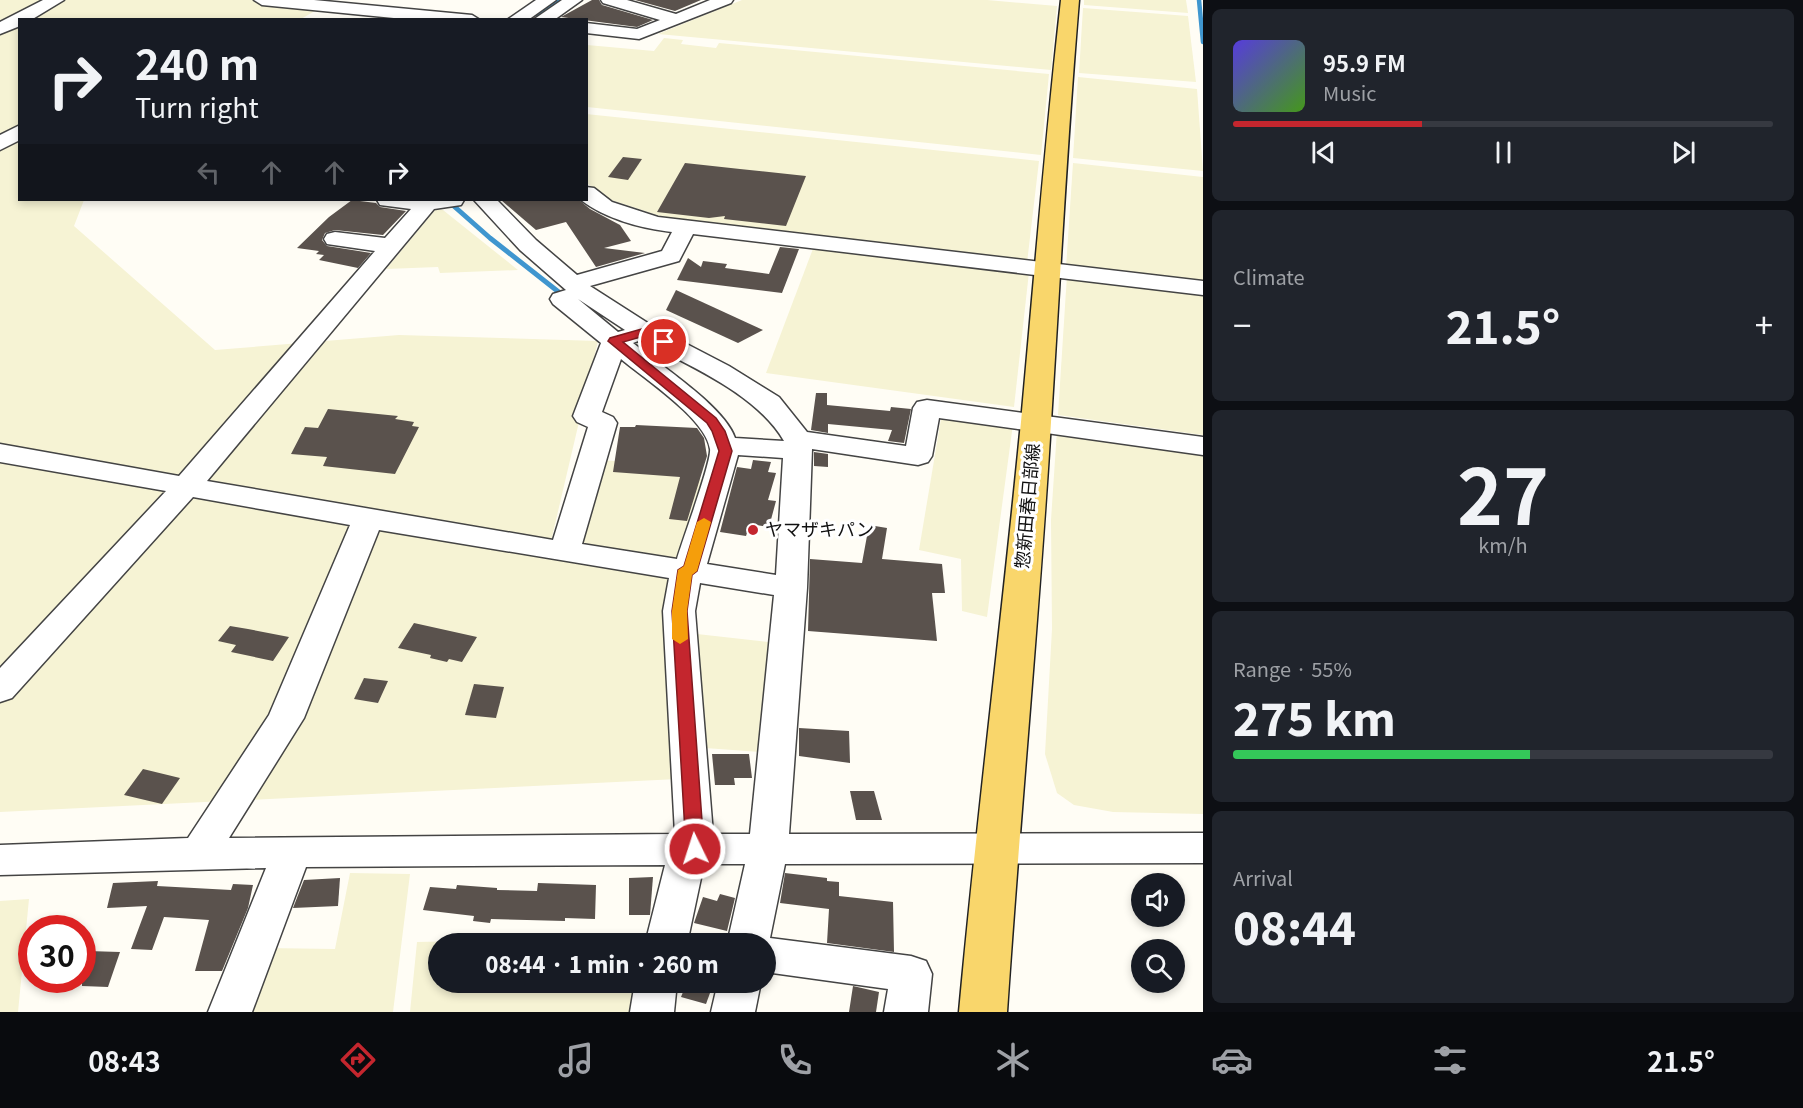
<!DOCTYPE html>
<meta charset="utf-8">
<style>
:root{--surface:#171b24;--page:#20242c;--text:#f1f3f6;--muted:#9ea1a6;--line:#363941;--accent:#c4262e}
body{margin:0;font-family:Georgia,"Noto Sans JP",serif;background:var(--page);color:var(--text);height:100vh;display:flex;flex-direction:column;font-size:22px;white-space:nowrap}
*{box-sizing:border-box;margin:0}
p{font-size:20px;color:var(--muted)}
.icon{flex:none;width:33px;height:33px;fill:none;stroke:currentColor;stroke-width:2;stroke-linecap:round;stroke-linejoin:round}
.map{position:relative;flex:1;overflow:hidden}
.sheet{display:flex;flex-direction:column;gap:9px;padding:9px;background:#0d0f14;width:600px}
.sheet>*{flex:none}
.guide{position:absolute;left:18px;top:18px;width:570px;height:183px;border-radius:0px;box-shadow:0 3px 9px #0003;background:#171b24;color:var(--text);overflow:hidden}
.tools{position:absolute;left:1131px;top:873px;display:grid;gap:12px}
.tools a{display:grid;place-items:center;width:54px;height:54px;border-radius:50%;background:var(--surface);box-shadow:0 3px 9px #0003;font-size:30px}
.speed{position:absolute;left:18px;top:915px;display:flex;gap:12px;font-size:30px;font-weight:700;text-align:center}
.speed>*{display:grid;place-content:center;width:78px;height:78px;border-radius:50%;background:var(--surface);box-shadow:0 3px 9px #0003;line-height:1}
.speed .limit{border:9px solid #d22;background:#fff;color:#111}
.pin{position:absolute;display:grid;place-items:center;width:51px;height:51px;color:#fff;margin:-26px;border:3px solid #fff;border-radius:50%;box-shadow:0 2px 6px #0007}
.me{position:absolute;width:66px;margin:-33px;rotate:356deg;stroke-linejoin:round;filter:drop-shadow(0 0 4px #0008)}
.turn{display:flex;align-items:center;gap:21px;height:126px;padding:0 18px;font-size:27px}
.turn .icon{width:78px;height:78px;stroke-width:2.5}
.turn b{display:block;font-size:42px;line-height:51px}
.lanes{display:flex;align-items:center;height:57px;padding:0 18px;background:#0003;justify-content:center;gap:30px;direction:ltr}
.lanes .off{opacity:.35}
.big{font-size:45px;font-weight:800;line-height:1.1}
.sheet .widget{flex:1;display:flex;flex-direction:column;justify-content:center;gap:9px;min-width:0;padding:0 21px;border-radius:9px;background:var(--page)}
.sheet .dial{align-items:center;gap:0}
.dial b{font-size:78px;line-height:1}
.song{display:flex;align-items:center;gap:18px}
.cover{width:72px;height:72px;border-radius:9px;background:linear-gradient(135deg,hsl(250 70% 55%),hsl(100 70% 35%))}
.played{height:6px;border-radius:3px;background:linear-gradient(90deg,var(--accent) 35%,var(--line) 35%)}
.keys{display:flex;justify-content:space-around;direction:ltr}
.heat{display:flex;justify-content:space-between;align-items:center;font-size:33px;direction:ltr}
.charge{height:9px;border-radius:4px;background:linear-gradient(90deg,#34c759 55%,var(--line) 0)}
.trip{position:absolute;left:428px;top:933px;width:348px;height:60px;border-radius:30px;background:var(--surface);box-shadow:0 3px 9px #0003;font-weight:800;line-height:60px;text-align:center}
.tabs{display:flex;height:96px;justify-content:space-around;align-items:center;background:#090b0e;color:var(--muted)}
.tabs .icon{width:42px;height:42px}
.tabs .on{color:var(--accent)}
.tabs b{font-size:27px;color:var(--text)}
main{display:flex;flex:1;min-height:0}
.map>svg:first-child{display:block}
.farmland{fill:#f6f3d4}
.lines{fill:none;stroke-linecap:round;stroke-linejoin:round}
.stream-far1{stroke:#3f96cf;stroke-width:4.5}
.stream{stroke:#3f96cf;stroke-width:5}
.building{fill:#5a524d}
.minor-casing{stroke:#444;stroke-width:3}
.major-casing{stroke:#222;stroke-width:3}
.minor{fill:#fff;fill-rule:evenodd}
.major{fill:#f9d66b;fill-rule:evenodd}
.route{fill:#c4262e;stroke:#7f191e;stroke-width:1.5}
.slow{fill:#f59e0b}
.poi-dot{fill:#c4262e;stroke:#fff;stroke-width:2}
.labels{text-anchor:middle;stroke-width:6;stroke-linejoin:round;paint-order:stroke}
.street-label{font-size:18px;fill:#111;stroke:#fff}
.poi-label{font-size:18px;fill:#111;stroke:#fff;text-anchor:start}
</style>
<main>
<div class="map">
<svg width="1203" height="1012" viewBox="0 0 1203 1012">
<rect width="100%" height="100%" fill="#fffdf5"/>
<g class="farmland">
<polygon points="0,0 334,0 301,19 20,20 20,200 84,200 74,226 215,350 399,335 598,341 548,554 678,575 678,779 0,812"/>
<polygon points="742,0 987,0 1057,6 1051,70 658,34"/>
<polygon points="1084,0 1186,0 1188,13 1084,5"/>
<polygon points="1083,8 1188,16 1196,82 1079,73"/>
<polygon points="664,38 683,40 681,44 716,48 719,43 1049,74 1041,155 587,107 587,45 654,51"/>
<polygon points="1078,77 1197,89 1203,171 1073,158"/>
<polygon points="586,114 1039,161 1027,263 701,225 702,222 660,216 605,198 587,183"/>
<polygon points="1073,163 1203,177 1203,284 1066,268"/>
<polygon points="436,209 443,210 518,270 440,273 438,267 386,269"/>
<polygon points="814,246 1029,272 1014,407 766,373"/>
<polygon points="1067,275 1203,291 1203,435 1058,415"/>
<polygon points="942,413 1013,424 987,617 962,611 961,559 919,550"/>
<polygon points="1057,430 1203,450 1203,814 1113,812 1074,805 1057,793 1045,754 1052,629 1051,520"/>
<polygon points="599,460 675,465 673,476 715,481 689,565 585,548 576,543"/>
<polygon points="697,634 768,642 760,752 705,748"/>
<polygon points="350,873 410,874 393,1012 242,1012 266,948 335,949"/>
<polygon points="29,899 18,1012 0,1012 0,901"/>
<polygon points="655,937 653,944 438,944 438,982 644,983 638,1012 410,1012 417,942"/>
</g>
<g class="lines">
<g class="stream-far1">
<polyline points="1199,0 1203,42"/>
<polyline points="536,14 560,0"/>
</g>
<polyline class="stream" points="447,200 490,238 565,297"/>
</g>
<g class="building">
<polygon points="592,0 599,0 602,5 653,20 637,27 561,17"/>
<polygon points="635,0 701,0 675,11"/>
<polygon points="623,157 642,159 628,180 608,177"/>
<polygon points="685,163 740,169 806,176 786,226 724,219 725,216 709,218 657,212"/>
<polygon points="352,200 376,203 380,207 406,211 383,235 335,230 325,233 322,240 327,246 371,253 358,268 319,260 324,255 316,254 319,251 297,248 329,217"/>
<polygon points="501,200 579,200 590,209 620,225 631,241 604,248 645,253 596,267 566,222 536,230"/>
<polygon points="780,247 799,249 782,293 677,280 688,258 701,267 703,261 727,264 725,268 769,274"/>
<polygon points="676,290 763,330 738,343 666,310"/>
<polygon points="816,393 827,393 827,405 890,411 891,407 911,409 904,443 888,441 892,430 828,424 828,433 811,430"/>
<polygon points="328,409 398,416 395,419 414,422 412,426 419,427 395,474 323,466 327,457 291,454 305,427 318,428"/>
<polygon points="636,425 697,428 704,438 707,456 687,521 669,519 680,477 613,472 620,427 635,427"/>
<polygon points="814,452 828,454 828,467 814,466"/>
<polygon points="753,460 771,462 768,472 776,473 768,500 776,501 769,527 750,524 746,536 720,532 737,467 751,469"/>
<polygon points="869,525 887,528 882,559 942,564 945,593 932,593 937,641 808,631 810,559 862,563"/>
<polygon points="414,623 477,637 462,662 449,659 447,662 430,658 431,655 398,648"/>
<polygon points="230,626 248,629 289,637 273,661 231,652 236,645 218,641"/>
<polygon points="364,678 388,681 378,703 354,699"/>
<polygon points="474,684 504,687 496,718 465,715"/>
<polygon points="799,728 849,731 850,763 799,756"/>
<polygon points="712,754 749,754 752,778 734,778 735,785 715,785"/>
<polygon points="143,769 180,778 162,804 124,795"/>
<polygon points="850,791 874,791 882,820 856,820"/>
<polygon points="785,873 827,878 827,881 839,882 839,896 893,902 894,952 827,943 829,909 780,903"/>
<polygon points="653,877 650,915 629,915 629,878"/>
<polygon points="340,878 338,906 293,908 304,880"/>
<polygon points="158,881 157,886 231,890 233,884 253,885 248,908 222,971 195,971 209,920 164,917 152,950 131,949 147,906 107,908 113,883"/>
<polygon points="538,883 596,885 595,919 565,918 565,921 491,919 490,923 473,921 474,916 423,910 430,887 456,889 457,885 497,888 497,890 537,891"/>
<polygon points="720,894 735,898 727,931 694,923 703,897 717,901"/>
<polygon points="88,951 120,952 108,987 82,986 82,964"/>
<polygon points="687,982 714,982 706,1004 681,997"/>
<polygon points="853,986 879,992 876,1012 849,1012"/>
</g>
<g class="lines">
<defs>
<g id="minor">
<polygon points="43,0 64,0 31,20 20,20 20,26 0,34 0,22"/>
<polygon points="254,0 314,0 472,15 480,20 414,20 262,5"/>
<polygon points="536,0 556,0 528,20 507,20"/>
<polygon points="562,0 582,0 554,20 533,20"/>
<polygon points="601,0 627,0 676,14 710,0 733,0 731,3 639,39 586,33 586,23 637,29 660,20 603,3"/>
<polygon points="20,125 20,140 0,150 0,135"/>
<path d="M586,187L594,188L612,202L658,217L1203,281V295L693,234L679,261L590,286L654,327L729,366L779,397L807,432L906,446L913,408L917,402L927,400L1203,437V455L939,418L932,456L928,462L918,465L812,449L807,588L789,834L1203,833V863L785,864L770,938L911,956L926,961L932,974L928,1012H884L888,989L765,972V944H727L745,864H704L687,944H645L665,865L306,867L252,1012H208L266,868L0,875V845L188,838L269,715L350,525L193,497L12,698L0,702V668L166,491L0,462V444L179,476L375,251L327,244L324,239L327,234L335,232L385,238L411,209L380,205L377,200H464L461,205L434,209L207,481L553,540L588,427L577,422L573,416L601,343L553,304L550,299L553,294L566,290L520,250L474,200H497L536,240L577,275L662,251L672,232C640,228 606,219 581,200H586ZM578,299L625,330L618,332ZM641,340C689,366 756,393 784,441L735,438C725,407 660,365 633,343ZM621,359C645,379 706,419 710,449C712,461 682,541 677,559L582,544L617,423L613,417L602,412ZM738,455L783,458L776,575L707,564ZM379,530L669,578L663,611L675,834L229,838L304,718ZM700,583L774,595L750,834H713L695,611Z"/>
<polygon points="635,982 677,982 674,1012 630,1012"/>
<polygon points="718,982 761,982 755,1012 711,1012"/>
</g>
<path id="major" d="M1061,0H1079C1067,141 1060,281 1051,422C1039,619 1020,815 1007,1012H959C977,815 1002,619 1021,422C1034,281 1045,141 1061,0Z"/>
</defs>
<use href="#minor" class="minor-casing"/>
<use href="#major" class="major-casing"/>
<use href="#minor" class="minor"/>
<use href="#major" class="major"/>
</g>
<polygon class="route" points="645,328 670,342 664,345 644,336 623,342 716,418 725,431 732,451 697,571 692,575 687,611 704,849 702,854 695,856 689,854 686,849 672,611 678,570 684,566 719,451 712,431 707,423 608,341 610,338"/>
<polygon class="slow" points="704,518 711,522 697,571 692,575 687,611 688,639 680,644 672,639 672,611 678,570 684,566 697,522"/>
<circle class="poi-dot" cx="753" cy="530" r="6"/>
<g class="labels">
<g class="street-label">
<text transform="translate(1028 506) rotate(-85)" y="6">惣新田春日部線</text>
</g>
<g class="poi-label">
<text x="765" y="536">ヤマザキパン</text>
</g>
</g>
</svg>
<div class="tools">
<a><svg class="icon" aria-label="sound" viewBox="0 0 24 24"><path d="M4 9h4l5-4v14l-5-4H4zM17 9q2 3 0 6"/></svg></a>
<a><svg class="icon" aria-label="search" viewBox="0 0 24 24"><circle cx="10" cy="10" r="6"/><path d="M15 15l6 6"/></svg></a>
</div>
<div class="speed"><div class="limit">30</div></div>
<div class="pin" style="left:664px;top:342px;background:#d93025"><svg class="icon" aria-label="arrive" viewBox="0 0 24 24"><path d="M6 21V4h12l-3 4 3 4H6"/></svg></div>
<svg class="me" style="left:695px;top:849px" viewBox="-20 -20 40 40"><circle r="17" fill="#c4262e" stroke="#fff" stroke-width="3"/><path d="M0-11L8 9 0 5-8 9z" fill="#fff"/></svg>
<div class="trip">08:44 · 1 min · 260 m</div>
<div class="guide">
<div class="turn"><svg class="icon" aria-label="right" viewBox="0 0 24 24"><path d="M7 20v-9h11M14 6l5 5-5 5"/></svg><div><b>240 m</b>Turn right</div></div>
<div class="lanes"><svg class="icon off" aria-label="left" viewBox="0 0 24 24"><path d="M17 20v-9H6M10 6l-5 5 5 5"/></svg><svg class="icon off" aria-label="ahead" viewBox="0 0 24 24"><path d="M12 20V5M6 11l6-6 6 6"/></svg><svg class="icon off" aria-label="ahead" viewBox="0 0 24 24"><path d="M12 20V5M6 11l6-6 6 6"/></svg><svg class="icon" aria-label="right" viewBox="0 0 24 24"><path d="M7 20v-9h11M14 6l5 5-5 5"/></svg></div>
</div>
</div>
<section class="sheet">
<div class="widget">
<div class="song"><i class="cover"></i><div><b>95.9 FM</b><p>Music</p></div></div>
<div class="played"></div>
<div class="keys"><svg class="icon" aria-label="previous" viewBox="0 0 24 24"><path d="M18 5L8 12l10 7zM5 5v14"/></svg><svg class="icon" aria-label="pause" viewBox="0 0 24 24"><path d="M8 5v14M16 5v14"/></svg><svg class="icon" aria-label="next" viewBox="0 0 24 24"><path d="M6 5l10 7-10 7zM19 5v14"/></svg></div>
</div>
<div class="widget"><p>Climate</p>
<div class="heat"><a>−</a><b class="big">21.5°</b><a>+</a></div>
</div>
<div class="widget dial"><b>27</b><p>km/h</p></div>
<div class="widget"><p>Range · 55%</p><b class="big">275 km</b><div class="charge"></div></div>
<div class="widget"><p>Arrival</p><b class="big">08:44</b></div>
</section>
</main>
<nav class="tabs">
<b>08:43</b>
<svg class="icon on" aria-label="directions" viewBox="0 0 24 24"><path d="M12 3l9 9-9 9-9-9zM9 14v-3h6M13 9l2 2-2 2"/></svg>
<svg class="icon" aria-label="music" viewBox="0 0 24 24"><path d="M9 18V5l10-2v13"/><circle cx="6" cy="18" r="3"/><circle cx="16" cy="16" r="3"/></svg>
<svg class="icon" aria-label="phone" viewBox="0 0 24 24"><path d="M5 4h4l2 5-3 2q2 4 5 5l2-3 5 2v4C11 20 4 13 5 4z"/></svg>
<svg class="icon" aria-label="climate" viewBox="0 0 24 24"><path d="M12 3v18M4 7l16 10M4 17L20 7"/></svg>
<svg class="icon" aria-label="car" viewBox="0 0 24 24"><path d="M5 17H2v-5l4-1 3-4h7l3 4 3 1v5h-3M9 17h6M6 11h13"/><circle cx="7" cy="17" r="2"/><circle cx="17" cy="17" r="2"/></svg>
<svg class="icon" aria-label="filters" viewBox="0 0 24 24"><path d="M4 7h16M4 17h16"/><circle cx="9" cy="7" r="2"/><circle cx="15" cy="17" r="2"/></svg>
<b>21.5°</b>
</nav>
